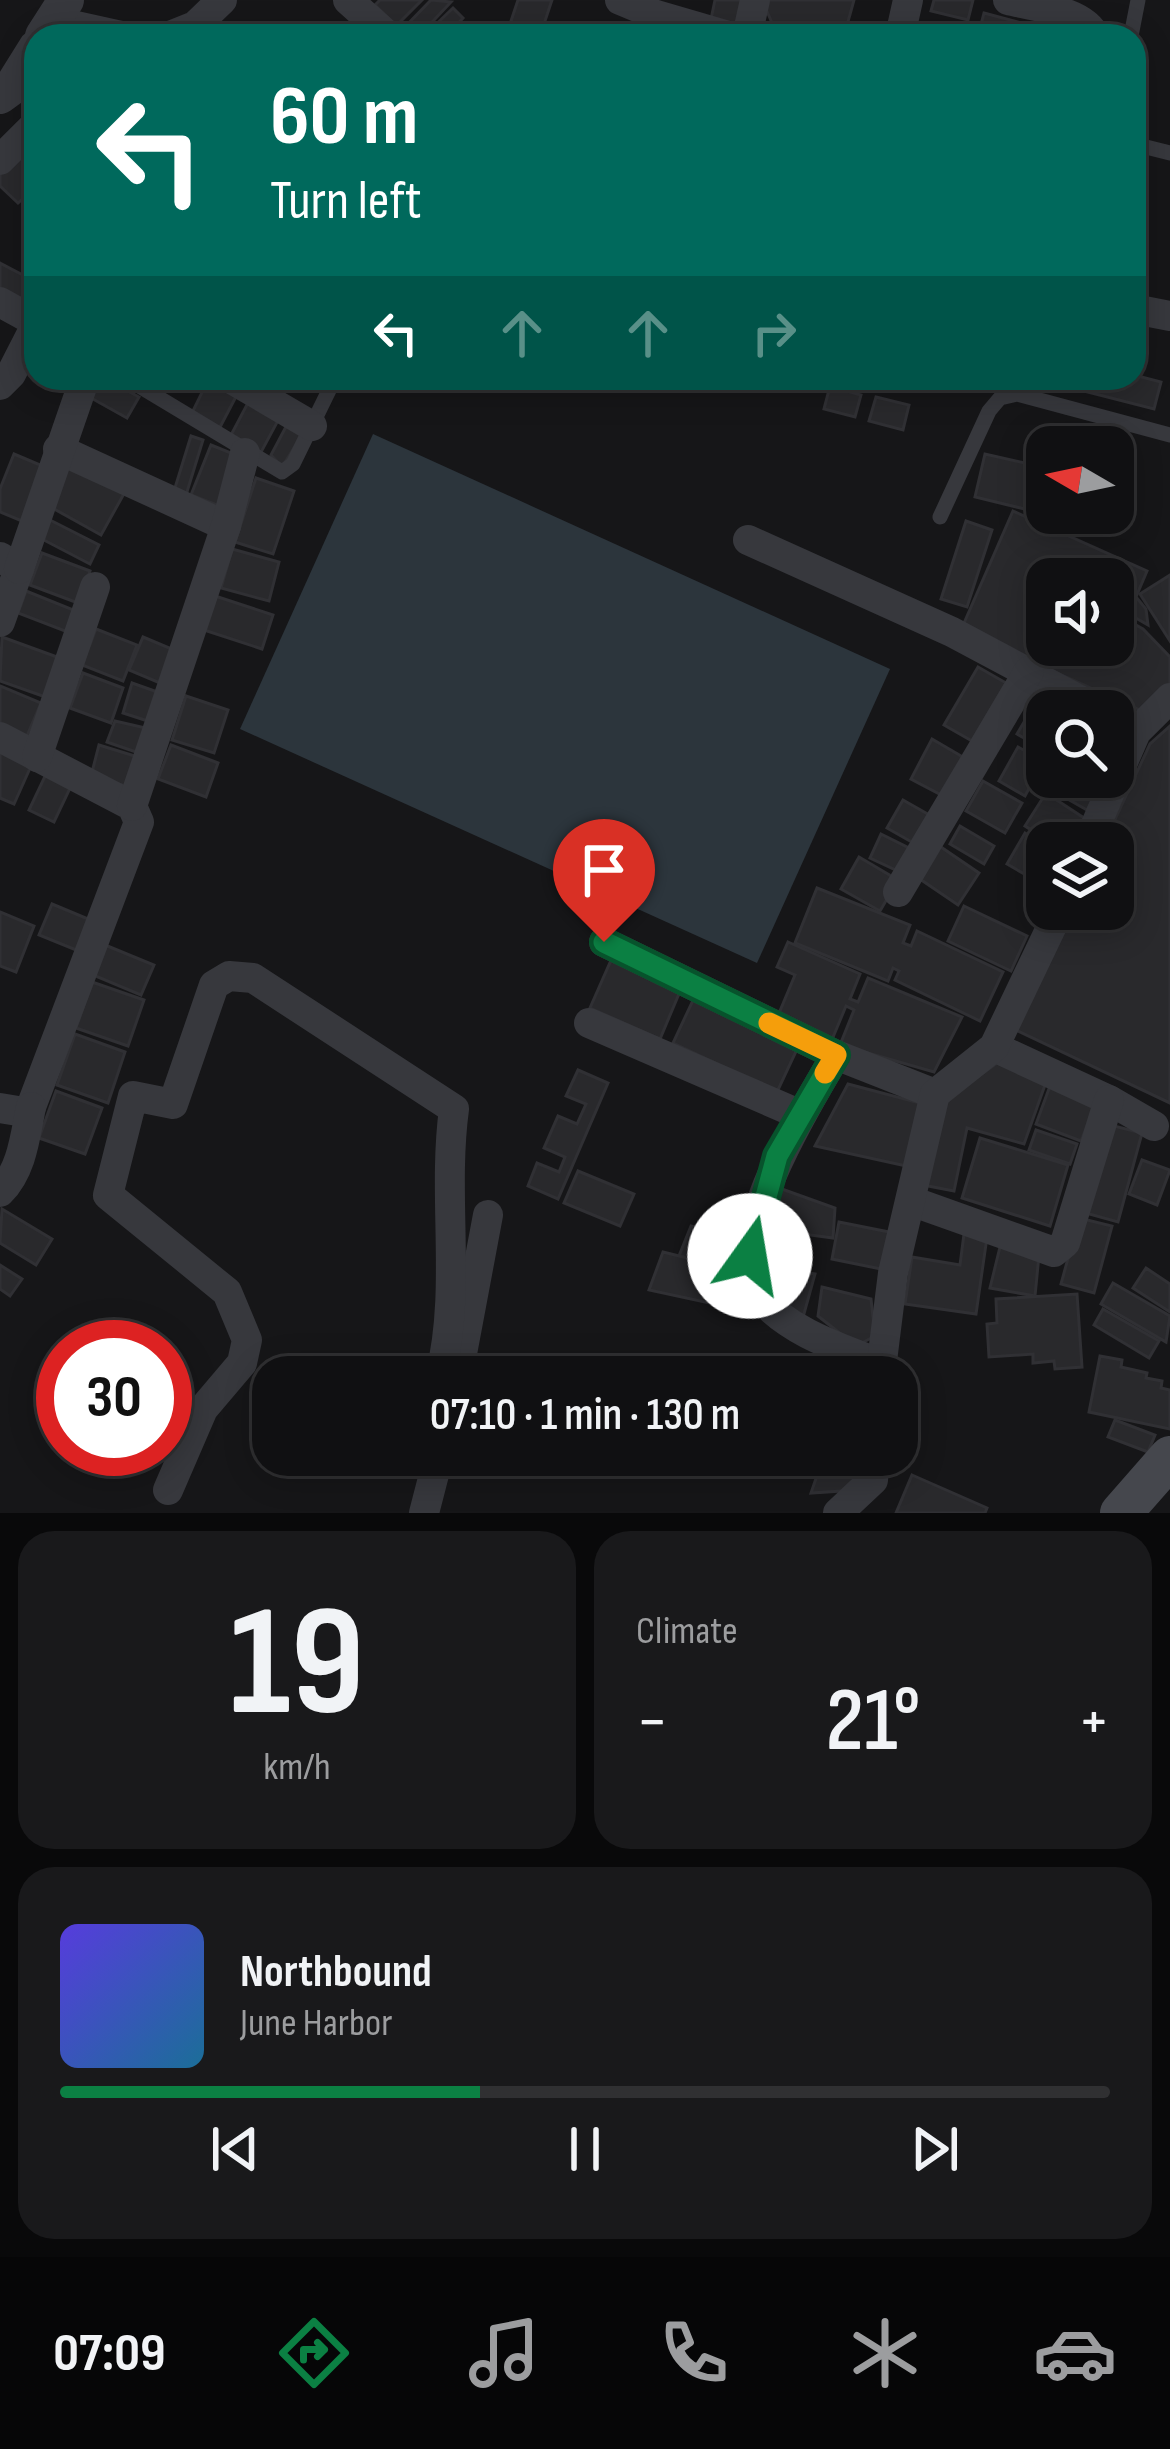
<!DOCTYPE html>
<meta charset="utf-8">
<style>
:root{--surface:#101012;--page:#19191b;--text:#f1f3f6;--muted:#9c9d9f;--line:#303032;--accent:#0b8043}
body{margin:0;font-family:"Sofia Sans Condensed",sans-serif;background:var(--page);color:var(--text);height:100vh;display:flex;flex-direction:column;font-size:45px;white-space:nowrap}
*{box-sizing:border-box;margin:0}
p{font-size:39px;color:var(--muted)}
.icon{flex:none;width:66px;height:66px;fill:none;stroke:currentColor;stroke-width:2;stroke-linecap:round;stroke-linejoin:round}
.map{position:relative;height:1513px;overflow:hidden}
.side{display:flex;flex-direction:column;gap:18px;padding:18px;background:#09090a;flex:1}
.side>*{flex:none}
.top-card{position:absolute;left:24px;top:24px;width:1122px;height:366px;border-radius:36px;box-shadow:0 6px 30px #0003,0 0 0 3px var(--line);background:#00695c;color:#fff;overflow:hidden}
.needle{width:78px;rotate:279deg}
.controls{position:absolute;left:1026px;top:426px;display:grid;gap:24px}
.controls a{display:grid;place-items:center;width:108px;height:108px;border-radius:24px;background:var(--surface);box-shadow:0 6px 30px #0003,0 0 0 3px var(--line);font-size:60px}
.speed{position:absolute;left:36px;top:1320px;display:flex;gap:24px;font-size:60px;font-weight:700;text-align:center}
.speed>*{display:grid;place-content:center;width:156px;height:156px;border-radius:50%;background:var(--surface);box-shadow:0 6px 30px #0003,0 0 0 3px var(--line);line-height:1}
.speed .limit{border:18px solid #d22;background:#fff;color:#111}
.pin{position:absolute;display:grid;place-items:center;width:102px;height:102px;color:#fff;margin:-123px -51px;border-radius:50% 50% 50% 0;rotate:-45deg;box-shadow:0 0 12px #0007}
.pin .icon{rotate:45deg}
.me{position:absolute;width:132px;margin:-66px;rotate:13deg;stroke-linejoin:round;filter:drop-shadow(0 0 9px #0008)}
.turn{display:flex;align-items:center;gap:42px;height:252px;padding:0 48px;font-size:54px}
.turn .icon{width:156px;height:156px;stroke-width:2.5}
.turn b{display:block;font-size:84px;line-height:102px}
.lanes{display:flex;align-items:center;height:114px;padding:0 48px;background:#0003;justify-content:center;gap:60px;direction:ltr}
.lanes .off{opacity:.35}
.big{font-size:90px;font-weight:600;line-height:1.1}
.side .tile{flex:1;display:flex;flex-direction:column;justify-content:center;gap:18px;min-width:0;padding:0 42px;border-radius:36px;background:var(--page)}
.side .dial{align-items:center;gap:0}
.dial b{font-size:156px;line-height:1}
.song{display:flex;align-items:center;gap:36px}
.cover{width:144px;height:144px;border-radius:18px;background:linear-gradient(135deg,hsl(250 70% 55%),hsl(200 70% 35%))}
.played{height:12px;border-radius:6px;background:linear-gradient(90deg,var(--accent) 40%,var(--line) 40%)}
.keys{display:flex;justify-content:space-around;direction:ltr}
.heat{display:flex;justify-content:space-between;align-items:center;font-size:66px;direction:ltr}
.side .tiles{flex:1;display:grid;gap:18px;grid-template-columns:1fr 1fr}
.tile:last-child{grid-column:span 2}
.trip{position:absolute;left:252px;top:1356px;width:666px;height:120px;border-radius:36px;background:var(--surface);box-shadow:0 6px 30px #0003,0 0 0 3px var(--line);font-weight:600;line-height:120px;text-align:center}
.menu{display:flex;height:192px;justify-content:space-around;align-items:center;background:#060607;color:var(--muted)}
.menu .icon{width:84px;height:84px}
.menu .active{color:var(--accent)}
.menu b{font-size:54px;color:var(--text)}
.map>svg:first-child{display:block}
.water{fill:#2c353c}
.building{fill:#29292c;stroke:#303034;stroke-width:3}
.lines{fill:none;stroke-linecap:round;stroke-linejoin:round}
.service{stroke:#37383d;stroke-width:15}
.minor{stroke:#37383d;stroke-width:30}
.tertiary{stroke:#37383d;stroke-width:36}
.secondary{stroke:#45474d;stroke-width:42}
.route-casing{stroke:#07532c;stroke-width:30}
.route{stroke:#0b8043;stroke-width:21}
.slow{stroke:#f59e0b;stroke-width:21}
</style>
<div class="map">
<svg width="1170" height="1513" viewBox="0 0 1170 1513">
<rect width="100%" height="100%" fill="#161618"/>
<polygon class="water" points="373,434 890,669 757,963 240,729"/>
<g class="building">
<polygon points="380,0 422,0 396,26 375,5"/>
<polygon points="431,0 451,2 419,36 406,36 401,31"/>
<polygon points="518,0 552,0 540,36 506,36"/>
<polygon points="715,0 746,0 739,30 710,24"/>
<polygon points="762,0 854,0 844,36 813,36 773,25"/>
<polygon points="934,0 973,0 968,20 931,11"/>
<polygon points="453,8 463,18 446,36 424,36"/>
<polygon points="984,13 1018,22 1015,36 978,36"/>
<polygon points="22,156 36,171 36,187 18,203 0,186 0,173"/>
<polygon points="0,263 36,282 36,315 0,295"/>
<polygon points="1134,375 1161,382 1154,409 1033,378 1134,378"/>
<polygon points="93,378 104,378 139,397 127,418 84,394"/>
<polygon points="209,378 240,389 218,431 190,417"/>
<polygon points="830,386 861,395 855,417 824,409"/>
<polygon points="876,397 909,405 903,430 869,421"/>
<polygon points="250,399 281,415 260,454 230,437"/>
<polygon points="289,421 304,432 282,467 271,455"/>
<polygon points="191,436 203,440 186,495 174,491"/>
<polygon points="211,445 241,457 222,507 191,495"/>
<polygon points="1046,451 1047,513 1098,513 1095,526 975,497 985,454 1042,467"/>
<polygon points="14,454 45,467 22,521 0,512 0,489"/>
<polygon points="73,460 126,490 101,535 47,505"/>
<polygon points="256,478 294,491 273,554 235,542"/>
<polygon points="1013,511 1147,571 1136,597 1146,609 1148,625 1113,605 1113,579 1066,579 1038,563 1035,568 1054,579 1047,579 1047,645 1113,645 1113,612 1143,629 1170,657 1170,691 1147,713 961,630"/>
<polygon points="50,520 99,545 90,564 40,538"/>
<polygon points="966,521 992,530 967,607 941,599"/>
<polygon points="232,549 279,562 269,601 221,588"/>
<polygon points="42,553 90,571 78,603 30,585"/>
<polygon points="1170,575 1170,641 1140,594"/>
<polygon points="26,591 81,613 73,634 18,613"/>
<polygon points="215,596 273,615 262,649 204,630"/>
<polygon points="96,629 137,645 123,681 82,665"/>
<polygon points="2,637 68,661 54,700 0,681"/>
<polygon points="143,637 179,652 167,686 129,670"/>
<polygon points="978,667 1006,683 972,741 944,725"/>
<polygon points="83,673 123,688 111,723 70,708"/>
<polygon points="132,683 163,694 154,723 123,713"/>
<polygon points="0,686 41,703 26,738 0,727"/>
<polygon points="186,696 228,710 214,753 172,740"/>
<polygon points="1037,700 1056,711 1047,711 1047,751 1017,734"/>
<polygon points="115,721 146,728 139,753 107,742"/>
<polygon points="1170,726 1170,1103 1016,1030 1073,909 1113,909 1113,843 1104,843 1150,744"/>
<polygon points="932,739 968,760 947,798 911,779"/>
<polygon points="99,745 138,757 129,787 91,776"/>
<polygon points="171,745 218,763 206,797 158,779"/>
<polygon points="1018,747 1044,761 1025,796 999,781"/>
<polygon points="0,751 31,766 14,804 0,798"/>
<polygon points="47,772 72,784 54,822 29,810"/>
<polygon points="1057,777 1094,777 1103,782 1087,810 1050,789"/>
<polygon points="983,781 1022,803 1005,833 966,811"/>
<polygon points="1046,793 1084,818 1068,843 1051,843 1025,826"/>
<polygon points="903,800 933,817 917,845 887,828"/>
<polygon points="960,826 994,846 984,864 950,844"/>
<polygon points="1025,833 1047,846 1047,887 1007,864"/>
<polygon points="881,834 911,849 900,872 870,858"/>
<polygon points="938,845 979,873 958,905 917,877"/>
<polygon points="859,857 898,880 880,911 841,889"/>
<polygon points="817,888 910,925 903,943 911,946 917,931 1003,972 980,1021 895,980 899,971 893,968 888,981 795,943"/>
<polygon points="52,904 98,923 86,954 39,935"/>
<polygon points="964,906 1027,936 1011,971 948,941"/>
<polygon points="0,912 34,926 16,972 0,966"/>
<polygon points="788,942 860,974 850,999 858,1002 868,978 962,1017 934,1072 840,1045 854,1010 846,1006 831,1042 777,1018 795,975 777,967"/>
<polygon points="105,945 154,965 141,995 93,975"/>
<polygon points="612,958 681,989 660,1039 590,1008"/>
<polygon points="92,982 144,1000 128,1046 76,1028"/>
<polygon points="695,996 799,1045 777,1092 673,1043"/>
<polygon points="75,1034 125,1052 108,1103 57,1085"/>
<polygon points="997,1063 1046,1082 1024,1144 967,1128 954,1191 923,1185 941,1103"/>
<polygon points="578,1070 608,1083 558,1199 528,1186 537,1163 559,1172 565,1157 544,1148 558,1116 577,1124 586,1104 566,1096"/>
<polygon points="848,1084 920,1103 906,1166 815,1146"/>
<polygon points="1050,1086 1096,1103 1081,1141 1036,1124"/>
<polygon points="56,1091 102,1108 85,1154 39,1138"/>
<polygon points="1106,1124 1142,1133 1118,1222 1082,1212"/>
<polygon points="1036,1130 1077,1144 1070,1164 1029,1150"/>
<polygon points="980,1138 1068,1165 1050,1226 962,1198"/>
<polygon points="1142,1160 1170,1170 1157,1205 1129,1194"/>
<polygon points="578,1171 634,1194 620,1226 564,1203"/>
<polygon points="779,1188 835,1208 833,1238 773,1230"/>
<polygon points="2,1209 52,1239 36,1265 0,1243"/>
<polygon points="1079,1218 1112,1226 1094,1293 1061,1284"/>
<polygon points="839,1222 889,1232 881,1269 832,1259"/>
<polygon points="691,1226 735,1238 728,1267 679,1256"/>
<polygon points="964,1234 987,1237 976,1314 905,1304 912,1257 960,1265"/>
<polygon points="1001,1243 1039,1255 1035,1296 990,1288"/>
<polygon points="663,1252 736,1270 728,1307 649,1290"/>
<polygon points="0,1265 22,1279 10,1296 0,1289"/>
<polygon points="783,1268 815,1274 802,1321 776,1306"/>
<polygon points="1146,1268 1170,1284 1170,1312 1133,1288"/>
<polygon points="1113,1283 1170,1316 1166,1342 1101,1304"/>
<polygon points="822,1287 871,1299 875,1336 856,1346 818,1316"/>
<polygon points="1077,1294 1082,1367 1055,1369 1054,1361 1033,1363 1033,1354 989,1357 987,1324 997,1323 996,1299"/>
<polygon points="1103,1309 1159,1341 1149,1358 1094,1325"/>
<polygon points="1100,1356 1122,1360 1121,1367 1147,1373 1146,1378 1162,1381 1161,1388 1170,1390 1170,1429 1089,1412"/>
<polygon points="1115,1420 1155,1435 1148,1452 1108,1437"/>
<polygon points="824,1455 864,1455 856,1490 811,1493"/>
<polygon points="912,1475 987,1508 985,1513 896,1513"/>
</g>
<g class="lines">
<g class="service">
<polyline points="1131,36 1138,0"/>
<polyline points="1134,144 1170,153"/>
<polyline points="126,378 282,472 293,464 335,378"/>
<polyline points="940,517 989,411 1000,398 1017,394 1170,435"/>
</g>
<g class="minor">
<polyline points="348,0 388,36"/>
<polyline points="620,0 656,15 728,36"/>
<path d="M1008,0C1035,7 1083,10 1095,36"/>
<polyline points="53,21 121,36"/>
<polyline points="170,36 195,26 222,0"/>
<polyline points="747,36 755,0"/>
<polyline points="900,36 908,0"/>
<polyline points="0,160 36,124"/>
<polyline points="0,302 36,322"/>
<polyline points="1134,309 1170,316"/>
<polyline points="230,378 312,426"/>
<polyline points="0,385 11,374 36,325"/>
<polyline points="58,449 226,526"/>
<polyline points="748,540 952,632 1100,711"/>
<polyline points="0,557 19,569 0,622"/>
<polyline points="19,569 85,378"/>
<polyline points="0,737 132,806 139,822 31,1107 24,1112 0,1108"/>
<polyline points="37,757 95,587"/>
<polyline points="132,806 226,526 245,453"/>
<polyline points="1088,843 1136,732 1170,698"/>
<polyline points="898,892 1029,671"/>
<polyline points="604,942 836,1055 935,1094"/>
<polyline points="589,1023 801,1115"/>
<polyline points="994,1047 1109,1100 1154,1126"/>
<path d="M836,1055C809,1102 719,1245 759,1296C788,1332 840,1348 881,1364"/>
<path d="M0,1192C22,1170 25,1137 31,1107"/>
<polyline points="911,1201 1054,1252 1065,1243 1109,1100"/>
<polyline points="461,1359 488,1215"/>
<polyline points="880,1377 893,1273 935,1094 994,1047 1060,909"/>
<path d="M168,1490L203,1409L242,1363L247,1340L227,1292L108,1195L133,1096L173,1104L214,985L229,976L253,978L454,1109C442,1198 462,1289 440,1377"/>
<polyline points="424,1513 439,1455"/>
<polyline points="838,1513 873,1480 875,1455"/>
</g>
<g class="tertiary">
<polyline points="43,36 66,0"/>
<polyline points="0,96 11,88 36,48"/>
</g>
<polyline class="secondary" points="1121,1513 1170,1457"/>
</g>
<g class="lines">
<defs>
<polyline id="route" points="604,942 836,1055 777,1156 750,1256"/>
</defs>
<use href="#route" class="route-casing"/>
<use href="#route" class="route"/>
<polyline class="slow" points="769,1023 836,1055 825,1073"/>
</g>
</svg>
<div class="controls">
<a><svg class="needle" viewBox="-14 -14 28 28"><path d="M0-13l5 13h-10z" fill="#e53935"/><path d="M0 13l5-13h-10z" fill="#9c9d9f"/></svg></a>
<a><svg class="icon" aria-label="sound" viewBox="0 0 24 24"><path d="M4 9h4l5-4v14l-5-4H4zM17 9q2 3 0 6"/></svg></a>
<a><svg class="icon" aria-label="search" viewBox="0 0 24 24"><circle cx="10" cy="10" r="6"/><path d="M15 15l6 6"/></svg></a>
<a><svg class="icon" aria-label="layers" viewBox="0 0 24 24"><path d="M12 4l9 5-9 5-9-5zM3 14l9 5 9-5"/></svg></a>
</div>
<div class="speed"><div class="limit">30</div></div>
<div class="pin" style="left:604px;top:942px;background:#d93025"><svg class="icon" aria-label="arrive" viewBox="0 0 24 24"><path d="M6 21V4h12l-3 4 3 4H6"/></svg></div>
<svg class="me" style="left:750px;top:1256px" viewBox="-20 -20 40 40"><circle r="19" fill="#fff"/><path d="M0-13L10 11 0 6-10 11z" fill="#0b8043"/></svg>
<div class="trip">07:10 · 1 min · 130 m</div>
<div class="top-card">
<div class="turn"><svg class="icon" aria-label="left" viewBox="0 0 24 24"><path d="M17 20v-9H6M10 6l-5 5 5 5"/></svg><div><b>60 m</b>Turn left</div></div>
<div class="lanes"><svg class="icon" aria-label="left" viewBox="0 0 24 24"><path d="M17 20v-9H6M10 6l-5 5 5 5"/></svg><svg class="icon off" aria-label="ahead" viewBox="0 0 24 24"><path d="M12 20V5M6 11l6-6 6 6"/></svg><svg class="icon off" aria-label="ahead" viewBox="0 0 24 24"><path d="M12 20V5M6 11l6-6 6 6"/></svg><svg class="icon off" aria-label="right" viewBox="0 0 24 24"><path d="M7 20v-9h11M14 6l5 5-5 5"/></svg></div>
</div>
</div>
<section class="side">
<div class="tiles">
<div class="tile dial"><b>19</b><p>km/h</p></div>
<div class="tile"><p>Climate</p>
<div class="heat"><a>−</a><b class="big">21°</b><a>+</a></div>
</div>
<div class="tile">
<div class="song"><i class="cover"></i><div><b>Northbound</b><p>June Harbor</p></div></div>
<div class="played"></div>
<div class="keys"><svg class="icon" aria-label="previous" viewBox="0 0 24 24"><path d="M18 5L8 12l10 7zM5 5v14"/></svg><svg class="icon" aria-label="pause" viewBox="0 0 24 24"><path d="M8 5v14M16 5v14"/></svg><svg class="icon" aria-label="next" viewBox="0 0 24 24"><path d="M6 5l10 7-10 7zM19 5v14"/></svg></div>
</div>
</div>
</section>
<nav class="menu">
<b>07:09</b>
<svg class="icon active" aria-label="directions" viewBox="0 0 24 24"><path d="M12 3l9 9-9 9-9-9zM9 14v-3h6M13 9l2 2-2 2"/></svg>
<svg class="icon" aria-label="music" viewBox="0 0 24 24"><path d="M9 18V5l10-2v13"/><circle cx="6" cy="18" r="3"/><circle cx="16" cy="16" r="3"/></svg>
<svg class="icon" aria-label="phone" viewBox="0 0 24 24"><path d="M5 4h4l2 5-3 2q2 4 5 5l2-3 5 2v4C11 20 4 13 5 4z"/></svg>
<svg class="icon" aria-label="climate" viewBox="0 0 24 24"><path d="M12 3v18M4 7l16 10M4 17L20 7"/></svg>
<svg class="icon" aria-label="car" viewBox="0 0 24 24"><path d="M5 17H2v-5l4-1 3-4h7l3 4 3 1v5h-3M9 17h6M6 11h13"/><circle cx="7" cy="17" r="2"/><circle cx="17" cy="17" r="2"/></svg>
</nav>
